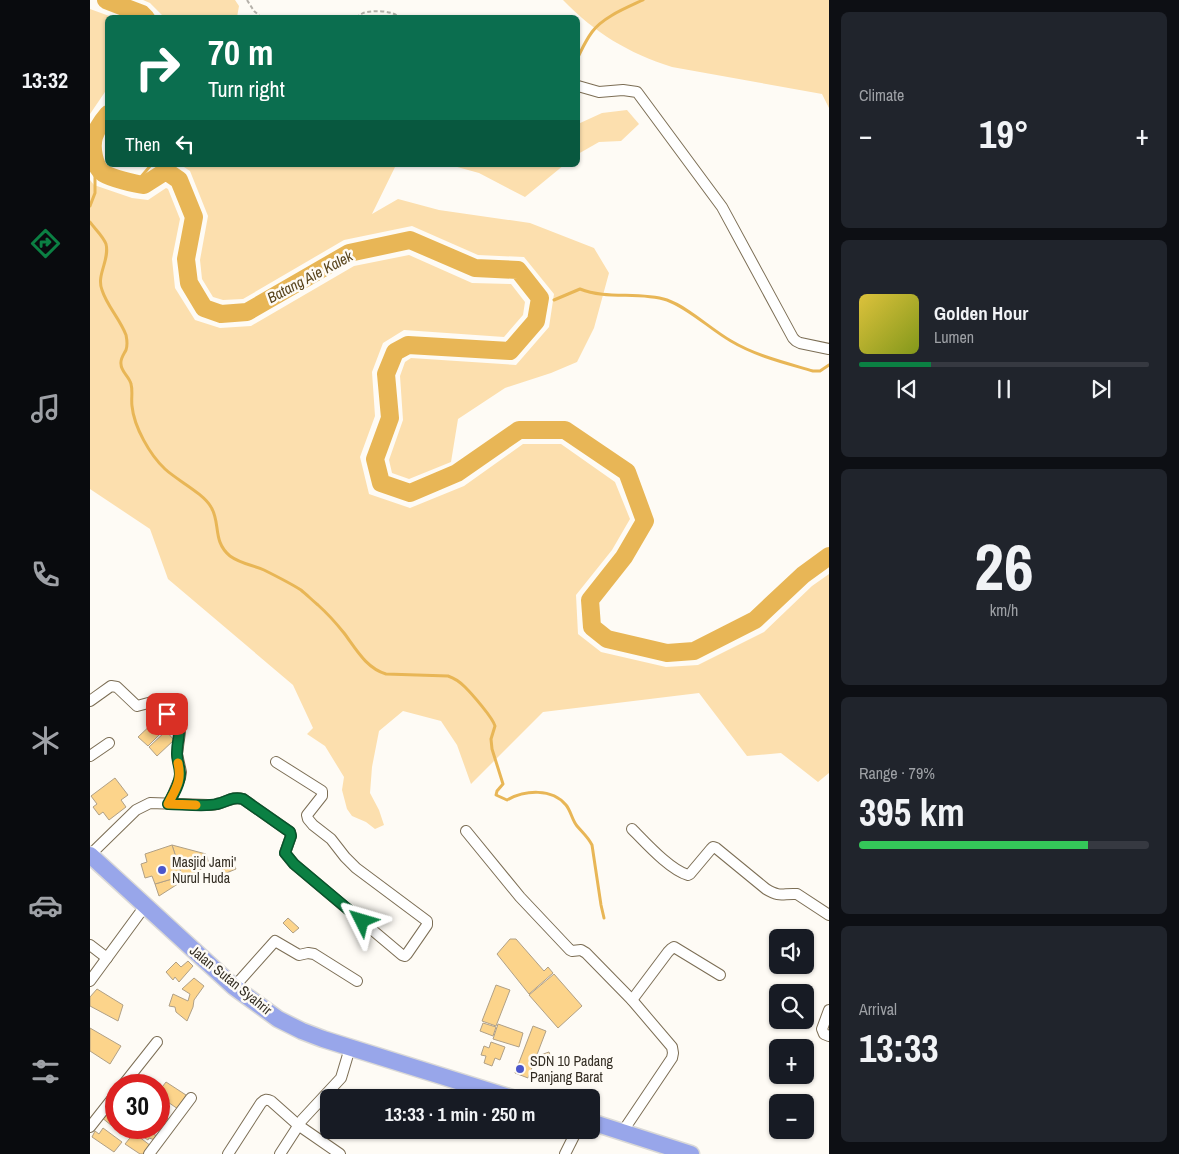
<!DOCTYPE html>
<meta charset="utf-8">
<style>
:root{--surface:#171b24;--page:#20242c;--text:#f1f3f6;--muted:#9ea1a6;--line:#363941;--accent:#0b8043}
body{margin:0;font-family:"Archivo Narrow",sans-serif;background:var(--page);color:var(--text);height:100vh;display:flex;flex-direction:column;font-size:19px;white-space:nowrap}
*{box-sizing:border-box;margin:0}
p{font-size:16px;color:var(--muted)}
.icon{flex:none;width:28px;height:28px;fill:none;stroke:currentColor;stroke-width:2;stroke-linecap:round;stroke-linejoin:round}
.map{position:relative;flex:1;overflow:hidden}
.side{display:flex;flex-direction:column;gap:12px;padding:12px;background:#0d0f14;width:350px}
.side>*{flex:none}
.banner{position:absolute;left:15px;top:15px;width:475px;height:152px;border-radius:8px;box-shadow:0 1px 4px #0004;background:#0b6e4f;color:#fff;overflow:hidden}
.tools{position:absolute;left:679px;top:929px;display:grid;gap:10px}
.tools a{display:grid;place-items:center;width:45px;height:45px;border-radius:8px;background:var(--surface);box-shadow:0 1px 4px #0004;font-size:25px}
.speed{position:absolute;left:15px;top:1074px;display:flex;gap:10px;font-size:25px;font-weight:700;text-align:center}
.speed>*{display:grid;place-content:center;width:65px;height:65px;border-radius:50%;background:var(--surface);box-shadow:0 1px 4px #0004;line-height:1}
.speed .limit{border:8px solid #d22;background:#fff;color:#111}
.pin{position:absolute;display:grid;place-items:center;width:42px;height:42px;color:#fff;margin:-21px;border-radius:10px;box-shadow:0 2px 8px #0006}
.me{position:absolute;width:55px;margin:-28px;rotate:310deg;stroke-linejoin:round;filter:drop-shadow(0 0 4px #0008)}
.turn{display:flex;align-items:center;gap:18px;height:105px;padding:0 20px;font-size:22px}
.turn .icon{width:65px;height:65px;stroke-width:2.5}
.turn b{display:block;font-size:35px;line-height:42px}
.then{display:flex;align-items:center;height:48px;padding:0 20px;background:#0003;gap:10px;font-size:19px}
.big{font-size:38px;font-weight:700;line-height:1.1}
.side .card{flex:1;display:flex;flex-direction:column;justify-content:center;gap:8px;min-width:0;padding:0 18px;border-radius:8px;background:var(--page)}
.side .dial{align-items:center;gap:0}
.dial b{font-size:65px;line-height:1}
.song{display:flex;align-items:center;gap:15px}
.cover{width:60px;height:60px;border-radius:8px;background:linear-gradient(135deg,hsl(50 70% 55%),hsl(70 70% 35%))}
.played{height:5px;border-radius:2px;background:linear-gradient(90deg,var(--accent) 25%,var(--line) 25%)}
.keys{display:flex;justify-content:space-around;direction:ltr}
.heat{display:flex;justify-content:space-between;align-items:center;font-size:28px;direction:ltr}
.charge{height:8px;border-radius:4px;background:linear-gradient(90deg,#34c759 79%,var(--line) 0)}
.trip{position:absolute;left:230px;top:1089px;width:280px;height:50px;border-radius:8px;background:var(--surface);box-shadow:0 1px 4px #0004;font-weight:700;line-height:50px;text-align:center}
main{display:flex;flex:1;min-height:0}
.dock{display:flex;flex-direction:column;width:90px;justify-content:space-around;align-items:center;background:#090b0e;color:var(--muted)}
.dock .icon{width:35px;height:35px}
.dock .selected{color:var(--accent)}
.dock b{font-size:22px;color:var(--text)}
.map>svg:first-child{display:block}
.green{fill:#fcdfae}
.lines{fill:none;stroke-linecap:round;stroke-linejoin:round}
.stream{stroke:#e8b656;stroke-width:3}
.river{stroke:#e8b656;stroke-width:18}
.building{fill:#fcd48b;stroke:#b0a086}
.minor-casing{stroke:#7c6e55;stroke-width:12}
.trunk-casing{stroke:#dad9d7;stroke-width:19}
.path{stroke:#b5b1aa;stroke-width:2;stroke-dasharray:4 2.5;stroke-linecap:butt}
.minor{stroke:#fff;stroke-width:10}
.trunk{stroke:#98a6ea;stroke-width:16}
.route-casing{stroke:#07532c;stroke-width:12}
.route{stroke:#0b8043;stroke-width:9}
.slow{stroke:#f59e0b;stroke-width:9}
.poi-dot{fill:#4b56cb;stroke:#fefbf5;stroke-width:2}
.labels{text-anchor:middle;stroke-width:5;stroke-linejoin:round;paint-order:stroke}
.poi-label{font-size:14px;fill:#332d23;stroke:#fefbf5;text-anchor:start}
.street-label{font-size:14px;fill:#332d23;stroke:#fefbf5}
.water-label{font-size:15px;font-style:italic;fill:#58441c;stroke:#fefbf5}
</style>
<main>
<nav class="dock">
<b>13:32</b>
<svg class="icon selected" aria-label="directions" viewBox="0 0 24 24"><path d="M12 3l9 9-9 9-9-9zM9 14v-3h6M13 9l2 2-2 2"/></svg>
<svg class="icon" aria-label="music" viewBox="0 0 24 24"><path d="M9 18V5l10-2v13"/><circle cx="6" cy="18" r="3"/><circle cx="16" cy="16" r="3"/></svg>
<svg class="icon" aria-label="phone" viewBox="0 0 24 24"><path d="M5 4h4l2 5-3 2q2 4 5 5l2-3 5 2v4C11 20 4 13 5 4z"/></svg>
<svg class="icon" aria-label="climate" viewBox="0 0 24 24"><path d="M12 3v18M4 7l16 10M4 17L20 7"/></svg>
<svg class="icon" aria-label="car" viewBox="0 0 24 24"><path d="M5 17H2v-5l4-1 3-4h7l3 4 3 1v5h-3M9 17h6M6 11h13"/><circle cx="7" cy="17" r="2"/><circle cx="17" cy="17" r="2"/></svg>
<svg class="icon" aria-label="filters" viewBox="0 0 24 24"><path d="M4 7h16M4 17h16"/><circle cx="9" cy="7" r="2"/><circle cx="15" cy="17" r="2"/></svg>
</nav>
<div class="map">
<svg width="739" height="1154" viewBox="0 0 739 1154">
<rect width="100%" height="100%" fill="#fefbf5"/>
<g class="green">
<polygon points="53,0 145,0 149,6 147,17 74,17 60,3"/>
<path d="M473,0H739V108L732,94L582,67C538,53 505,33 473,0Z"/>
<polygon points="0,9 22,17 18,18 17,89 0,114"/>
<polygon points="537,110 549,124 531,141 509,142 488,154 488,124 512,113"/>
<polygon points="91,165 306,165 282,214 308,199 349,210 440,223 504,248 519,273 504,328 487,362 461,373 415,388 368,419 361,462 319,479 302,473 299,460 313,420 310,376 315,362 321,358 426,365 459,327 464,294 434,257 388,255 322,226 254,240 153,299 133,300 123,297 112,279 110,260 118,216 100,171"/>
<polygon points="360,165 474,165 435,197 389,173"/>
<polygon points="0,180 4,185 42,198 58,200 76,188 78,189 90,219 82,259 85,288 105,320 130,328 161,326 264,266 319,255 382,283 421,284 435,302 433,315 414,337 314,330 293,343 282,372 285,416 270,457 279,494 320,508 374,486 433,444 471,444 525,482 540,519 522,550 486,595 488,634 511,652 576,667 608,665 674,632 722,586 739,574 739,773 728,782 691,753 657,756 609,693 453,712 381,784 367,745 351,721 313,711 289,731 282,767 280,793 289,810 294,825 285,829 276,822 262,816 257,809 252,790 254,777 235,746 217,734 223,728 203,685 78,579 60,529 0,489"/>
</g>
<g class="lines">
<g class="stream">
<path d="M488,57C492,49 496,40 502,32C513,17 536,8 553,0"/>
<polyline points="45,184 61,165"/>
<polyline points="0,206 5,193 5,163"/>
<path d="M0,222C5,229 13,236 16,244C20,260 6,275 12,290C17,306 30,319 36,335C37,340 38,344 36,350C34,354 30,359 31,364C31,372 39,376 41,384C43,391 41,399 42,406C44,427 60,455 75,469C88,481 113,493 121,507C131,523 122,541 140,556C151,564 163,565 174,570C186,576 200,583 211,590C217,595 222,600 228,605C238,614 246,623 254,633C266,649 276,668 296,674L358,676C364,678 370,682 375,687C382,694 403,718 405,726L401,739L402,749L413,784L407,791L406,795L417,800C435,790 462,788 476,805C481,811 482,820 487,826C493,833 498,837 502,845L511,905L514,918"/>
<path d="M464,300L490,289C517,300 549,291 577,300C599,308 620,329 641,341C666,356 696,363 723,371H730L739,365"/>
</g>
<g class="river">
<polyline points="16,0 52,14 56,18"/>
<path d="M18,114C12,121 7,128 4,137C1,147 4,167 13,173C21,178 45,184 54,185L76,171L89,180L104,217L96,259L99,283L114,308L131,314L157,312L259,253L320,240L385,268L428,270L450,298L446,321L420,351L318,345L305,352L296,374L300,418L285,459L291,483L320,493L367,473L429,430H475L537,472L555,521L534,557L500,600L502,627L517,639L577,653L604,651L665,620L713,575L739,556"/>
</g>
</g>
<g class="building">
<polygon points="64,722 73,731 58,746 48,737"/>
<polygon points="76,731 84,740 67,756 59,747"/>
<polygon points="25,778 38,795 31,800 36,807 19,820 13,812 9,815 3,807 7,804 1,796"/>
<polygon points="82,845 116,854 119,864 69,896 65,884 92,876"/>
<polygon points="82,845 92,876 65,884 62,876 55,878 51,864 57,862 55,854"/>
<polygon points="140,857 146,869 134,874 129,862"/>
<polygon points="198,918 209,928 203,933 193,923"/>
<polygon points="420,939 426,939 454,971 458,967 463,973 439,994 407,954"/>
<polygon points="98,961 103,966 89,982 85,977 83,980 76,972 86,962 91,967"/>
<polygon points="464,974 492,1006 468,1028 439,995"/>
<polygon points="104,978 114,986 104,1000 103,1007 97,1021 86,1012 85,1007 79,1006 83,994 98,1001 100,994 92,989"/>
<polygon points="406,985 420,990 406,1026 392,1021"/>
<polygon points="7,989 33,1005 28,1021 0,1006 0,997"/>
<polygon points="393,1023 406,1027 403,1036 390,1031"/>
<polygon points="408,1024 433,1033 429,1047 403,1039"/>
<polygon points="443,1026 456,1031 438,1078 425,1073"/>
<polygon points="0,1028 31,1046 20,1064 0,1051"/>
<polygon points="401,1042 415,1047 410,1060 405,1058 402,1066 394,1063 396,1056 391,1055 394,1046 399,1048"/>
<polygon points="459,1052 463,1063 454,1066 451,1065 448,1056"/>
<polygon points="76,1082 96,1095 88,1109 69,1096 69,1091"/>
<polygon points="18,1107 26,1113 26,1128 36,1128 32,1134 11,1117"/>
<polygon points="69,1113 78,1119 72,1133 64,1128 61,1133 67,1136 65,1140 59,1138 58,1140 41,1129 43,1128 69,1128"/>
<polygon points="13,1128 32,1142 24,1152 2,1137 5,1131 9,1134"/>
<polygon points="44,1133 61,1146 55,1154 50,1154 35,1144"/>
</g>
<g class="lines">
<defs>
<g id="minor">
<polyline points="488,86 509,92 533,90 547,92 632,207 703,338 706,341 710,343 739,349"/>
<polyline points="0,701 21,686 27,687 47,706 62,702 65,703 86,724 89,728 90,732 87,754 91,772 90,778 79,804"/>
<polyline points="0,756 19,743"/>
<path d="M542,829C556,843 580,870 598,875L600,874L621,849L623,847L626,848L676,889C691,898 692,893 707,894L739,915"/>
<polyline points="376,831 430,897 480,950 482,951 491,950 496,953 542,1000 582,1047 583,1053 582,1058 533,1131"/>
<path d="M0,855L46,810L60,803L118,805C119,805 125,805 127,804C137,802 143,796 153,799L200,832L201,836L195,853L204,864L312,955L315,956L317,954L337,925V921L266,868L255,857L241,839L223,825L218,819L217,815L232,796V791L186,762"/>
<polyline points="0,945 17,958"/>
<polyline points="0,981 55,906"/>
<polyline points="144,987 185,941 209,955 218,953 224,954 267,981"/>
<polyline points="542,1000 578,952 581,949 584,947 630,975"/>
<polyline points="739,1010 732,1029 734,1034 739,1036"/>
<polyline points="33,1085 67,1042"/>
<polyline points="0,1127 26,1094"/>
<polyline points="59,1154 101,1098"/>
<path d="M138,1154L171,1103C175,1099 177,1099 181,1101L208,1125L250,1154"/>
<polyline points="190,1154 212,1120 251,1078 260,1048"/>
<polyline points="475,1154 487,1130"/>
</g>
<g id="trunk">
<polyline points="0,855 144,987 188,1019 212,1031 233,1039 422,1098"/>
<polyline points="501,1122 601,1154"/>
</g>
</defs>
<use href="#minor" class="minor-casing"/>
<use href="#trunk" class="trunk-casing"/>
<g class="path">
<polyline points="157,0 164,11 172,18"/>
<path d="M266,18C266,17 273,13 273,13C283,10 303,10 310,18"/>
</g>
<use href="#minor" class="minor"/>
<use href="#trunk" class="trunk"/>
</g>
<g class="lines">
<defs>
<path id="route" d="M77,714C96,734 87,731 87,754C87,761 90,767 90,774C90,784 83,795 78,804C91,804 115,807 127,804C137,802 142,796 153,799L200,832L201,836L195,853L204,864L272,921"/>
</defs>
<use href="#route" class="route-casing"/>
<use href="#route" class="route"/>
<path class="slow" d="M88,763C92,781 86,788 78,804L106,805"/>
</g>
<g class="poi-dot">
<circle cx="72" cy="870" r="5"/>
<circle cx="430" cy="1069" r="5"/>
</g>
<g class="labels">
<g class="poi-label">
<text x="82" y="867">Masjid Jami'<tspan x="82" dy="16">Nurul Huda</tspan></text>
<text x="440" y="1066">SDN 10 Padang<tspan x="440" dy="16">Panjang Barat</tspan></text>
</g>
<g class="street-label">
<text transform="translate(141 980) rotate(39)" y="5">Jalan Sutan Syahrir</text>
</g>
<g class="water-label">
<text transform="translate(220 277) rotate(-28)" y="5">Batang Aie Kalek</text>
</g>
</g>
</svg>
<div class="tools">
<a><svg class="icon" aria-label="sound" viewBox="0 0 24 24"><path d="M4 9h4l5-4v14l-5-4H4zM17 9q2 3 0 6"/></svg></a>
<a><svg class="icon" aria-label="search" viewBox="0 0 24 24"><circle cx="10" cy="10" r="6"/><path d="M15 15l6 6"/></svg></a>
<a>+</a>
<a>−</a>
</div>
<div class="speed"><div class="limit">30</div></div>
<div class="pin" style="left:77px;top:714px;background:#d93025"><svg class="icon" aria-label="arrive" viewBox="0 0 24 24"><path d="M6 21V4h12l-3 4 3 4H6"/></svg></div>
<svg class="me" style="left:272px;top:921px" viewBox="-20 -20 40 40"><path d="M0-17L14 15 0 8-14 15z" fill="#0b8043" stroke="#fff" stroke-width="4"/></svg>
<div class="trip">13:33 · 1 min · 250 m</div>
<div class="banner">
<div class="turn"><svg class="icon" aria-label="right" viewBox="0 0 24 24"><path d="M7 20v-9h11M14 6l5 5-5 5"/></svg><div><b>70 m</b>Turn right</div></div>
<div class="then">Then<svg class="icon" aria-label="left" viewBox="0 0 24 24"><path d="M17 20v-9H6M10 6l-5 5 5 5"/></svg></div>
</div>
</div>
<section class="side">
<div class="card"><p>Climate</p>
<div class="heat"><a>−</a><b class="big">19°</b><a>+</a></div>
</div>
<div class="card">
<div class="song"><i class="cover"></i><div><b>Golden Hour</b><p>Lumen</p></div></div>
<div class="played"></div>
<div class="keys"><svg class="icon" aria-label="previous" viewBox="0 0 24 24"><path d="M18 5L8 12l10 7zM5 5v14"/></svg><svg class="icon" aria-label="pause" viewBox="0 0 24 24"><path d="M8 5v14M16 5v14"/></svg><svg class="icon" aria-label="next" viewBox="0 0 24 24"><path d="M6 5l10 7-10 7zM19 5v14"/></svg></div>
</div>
<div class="card dial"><b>26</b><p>km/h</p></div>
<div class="card"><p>Range · 79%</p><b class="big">395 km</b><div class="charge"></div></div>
<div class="card"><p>Arrival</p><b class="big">13:33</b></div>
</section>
</main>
